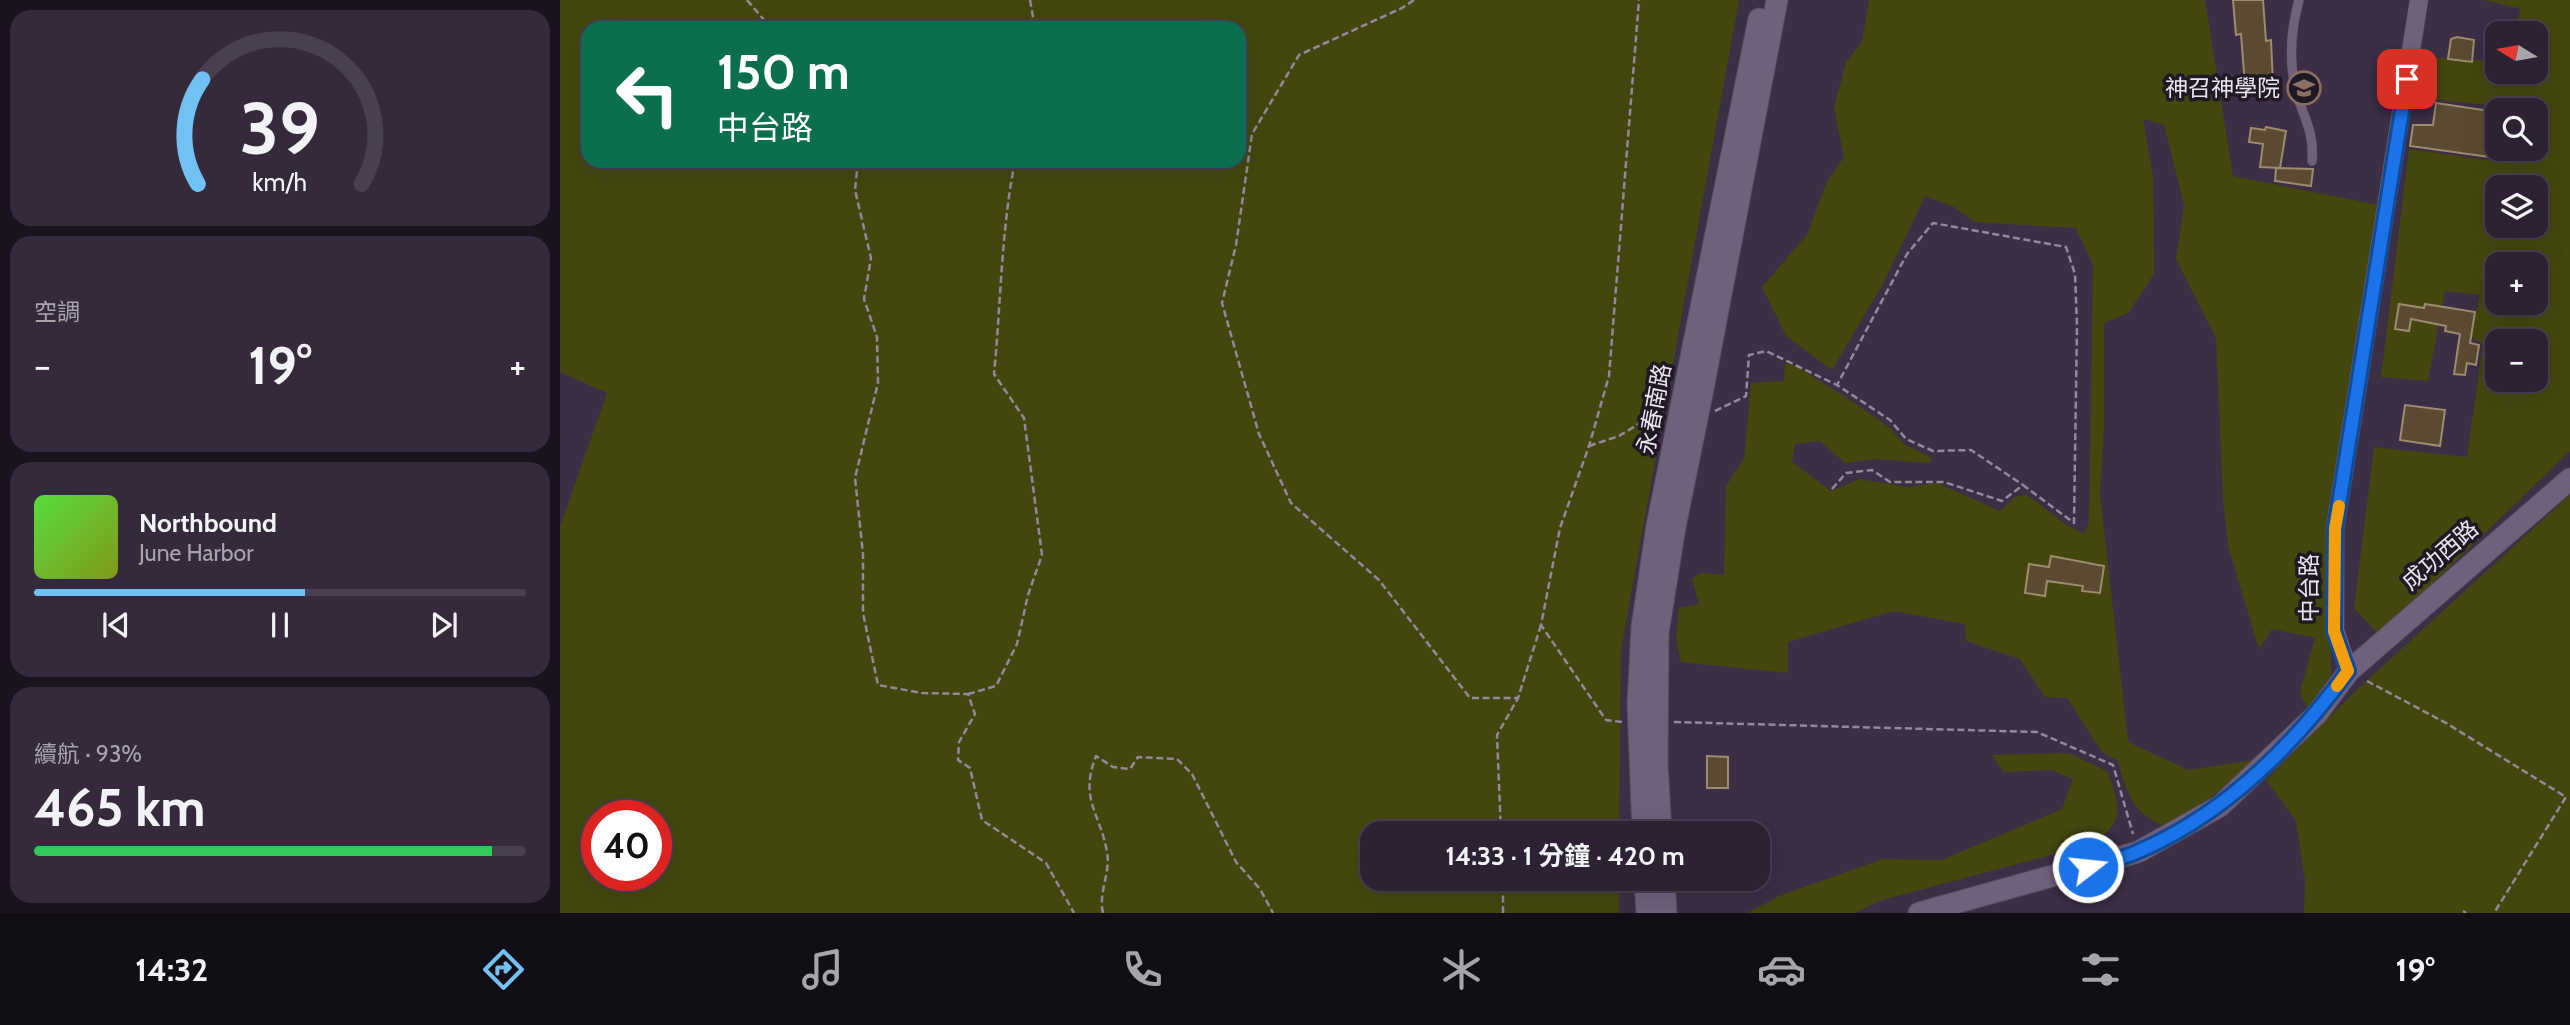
<!DOCTYPE html>
<html lang="zh-TW">
<meta charset="utf-8">
<style>
:root{--surface:#2d2234;--page:#352a3c;--text:#f1f3f6;--muted:#a7a4ac;--line:#483f4f;--accent:#72c1f5}
body{margin:0;font-family:Cabin,"Noto Sans TC",sans-serif;background:var(--page);color:var(--text);height:100vh;display:flex;flex-direction:column;font-size:26px;white-space:nowrap}
*{box-sizing:border-box;margin:0}
p{font-size:23px;color:var(--muted)}
.icon{flex:none;width:38px;height:38px;fill:none;stroke:currentColor;stroke-width:2;stroke-linecap:round;stroke-linejoin:round}
.map{position:relative;flex:1;overflow:hidden}
.side{display:flex;flex-direction:column;gap:10px;padding:10px;background:#19131d;width:560px}
.side>*{flex:none}
.hud{position:absolute;left:21px;top:21px;width:665px;height:147px;border-radius:21px;box-shadow:0 7px 28px #0002,0 0 0 2px var(--line);background:#0b6e4f;color:#fff;overflow:hidden}
.needle{width:46px;rotate:281deg}
.tools{position:absolute;left:1925px;top:21px;display:grid;gap:14px}
.tools a{display:grid;place-items:center;width:63px;height:63px;border-radius:14px;background:var(--surface);box-shadow:0 7px 28px #0002,0 0 0 2px var(--line);font-size:35px}
.speed{position:absolute;left:21px;top:800px;display:flex;gap:14px;font-size:35px;font-weight:700;text-align:center}
.speed>*{display:grid;place-content:center;width:91px;height:91px;border-radius:50%;background:var(--surface);box-shadow:0 7px 28px #0002,0 0 0 2px var(--line);line-height:1}
.speed .limit{border:10px solid #d22;background:#fff;color:#111}
.pin{position:absolute;display:grid;place-items:center;width:60px;height:60px;color:#fff;margin:-30px;border-radius:14px;box-shadow:0 4px 10px #0006}
.me{position:absolute;width:77px;margin:-38px;rotate:74deg;stroke-linejoin:round;filter:drop-shadow(0 0 5px #0008)}
.turn{display:flex;align-items:center;gap:24px;height:147px;padding:0 21px;font-size:32px}
.turn .icon{width:91px;height:91px;stroke-width:2.5}
.turn b{display:block;font-size:49px;line-height:60px}
.big{font-size:52px;font-weight:700;line-height:1.1}
.side .widget{flex:1;display:flex;flex-direction:column;justify-content:center;gap:10px;min-width:0;padding:0 24px;border-radius:21px;background:var(--page)}
.side .dial{align-items:center;gap:0}
.dial svg{height:182px;overflow:visible;fill:none;stroke:var(--line);stroke-width:7;stroke-linecap:round;text-anchor:middle}
.dial text{fill:var(--text);stroke:none}
.song{display:flex;align-items:center;gap:21px}
.cover{width:84px;height:84px;border-radius:10px;background:linear-gradient(135deg,hsl(110 70% 55%),hsl(70 70% 35%))}
.played{height:7px;border-radius:4px;background:linear-gradient(90deg,var(--accent) 55%,var(--line) 55%)}
.keys{display:flex;justify-content:space-around;direction:ltr}
.heat{display:flex;justify-content:space-between;align-items:center;font-size:38px;direction:ltr}
.charge{height:10px;border-radius:5px;background:linear-gradient(90deg,#34c759 93%,var(--line) 0)}
.trip{position:absolute;left:800px;top:821px;width:410px;height:70px;border-radius:21px;background:var(--surface);box-shadow:0 7px 28px #0002,0 0 0 2px var(--line);font-weight:700;line-height:70px;text-align:center}
.tab-bar{display:flex;height:112px;justify-content:space-around;align-items:center;background:#120e15;color:var(--muted)}
.tab-bar .icon{width:49px;height:49px}
.tab-bar .current{color:var(--accent)}
.tab-bar b{font-size:32px;color:var(--text)}
main{display:flex;flex:1;min-height:0}
.map>svg:first-child{display:block}
.green{fill:#43470e;fill-rule:evenodd}
.building{fill:#5a4a31;stroke:#9d8b70;stroke-width:2}
.lines{fill:none;stroke-linecap:round;stroke-linejoin:round}
.lane-casing{stroke:#574b5f;stroke-width:10}
.street-casing{stroke:#574b5f;stroke-width:19}
.secondary-casing{stroke:#574b5f;stroke-width:23}
.path{stroke:#94889b;stroke-width:2.5;stroke-dasharray:7 3.5;stroke-linecap:butt}
.lane{stroke:#70617b;stroke-width:9}
.street{stroke:#70617b;stroke-width:18}
.secondary{stroke:#70617b;stroke-width:21}
.secondary-bridge-casing{stroke:#574b5f;stroke-width:23;stroke-linecap:butt}
.secondary-bridge{stroke:#70617b;stroke-width:21}
.route-casing{stroke:#114b97;stroke-width:18}
.route{stroke:#1a73e8;stroke-width:12}
.slow{stroke:#f59e0b;stroke-width:12}
.labels{text-anchor:middle;stroke-width:7;stroke-linejoin:round;paint-order:stroke}
.poi-label{font-size:23px;fill:#ece3f2;stroke:#1f1924;text-anchor:end}
.street-label{font-size:23px;fill:#ece3f2;stroke:#1f1924}
</style>
<main>
<section class="side">
<div class="widget dial"><svg viewBox="0 0 100 80">
<path d="M14 69A42 42 0 1 1 86 69"/>
<path d="M14 69A42 42 0 0 1 16 23" stroke="#72c1f5"/>
<text x="50" y="56" font-size="32" font-weight="700">39</text>
<text x="50" y="72" font-size="11">km/h</text>
</svg></div>
<div class="widget"><p>空調</p>
<div class="heat"><a>−</a><b class="big">19°</b><a>+</a></div>
</div>
<div class="widget">
<div class="song"><i class="cover"></i><div><b>Northbound</b><p>June Harbor</p></div></div>
<div class="played"></div>
<div class="keys"><svg class="icon" aria-label="previous" viewBox="0 0 24 24"><path d="M18 5L8 12l10 7zM5 5v14"/></svg><svg class="icon" aria-label="pause" viewBox="0 0 24 24"><path d="M8 5v14M16 5v14"/></svg><svg class="icon" aria-label="next" viewBox="0 0 24 24"><path d="M6 5l10 7-10 7zM19 5v14"/></svg></div>
</div>
<div class="widget"><p>續航 · 93%</p><b class="big">465 km</b><div class="charge"></div></div>
</section>
<div class="map">
<svg width="2010" height="913" viewBox="0 0 2010 913">
<rect width="100%" height="100%" fill="#3c2e45"/>
<g class="green">
<path d="M0,0H1179L1061,649L1059,833H812V878L1059,879V913H0V527L47,393L0,372ZM28,28H679V161H28ZM37,816H96V875H37Z"/>
<path d="M1309,0H1645L1673,176L1818,205L1770,532L1771,681L1748,709L1740,692L1755,638L1712,629L1699,649L1668,546L1663,498L1656,338L1616,259L1624,205L1604,125L1583,119L1593,177L1594,274L1568,313L1544,323V424L1540,494L1568,742L1628,770L1694,760L1647,801L1604,826C1571,812 1567,793 1558,761L1542,752L1507,698L1485,697L1460,659L1406,641L1405,624L1333,611L1228,642V673L1121,662L1116,640L1119,608L1139,604L1132,579L1140,573L1164,575L1166,486L1184,459L1191,383L1224,381L1225,363L1236,366L1290,400L1329,427L1344,444L1372,458L1369,463L1316,459L1285,463L1260,441L1235,444L1232,462L1271,491L1300,479L1347,487L1377,483L1440,511L1456,496L1467,495L1508,526L1525,534L1529,521L1533,265L1516,228L1415,222L1394,207L1365,196L1323,284L1272,370L1226,336L1202,287L1247,235L1266,184L1284,157L1274,108L1286,62L1302,42Z"/>
<path d="M1925,0H2010V451L1819,635L1794,608L1814,447L1907,457L1923,344L1911,337L1920,295L1885,291L1868,381L1821,377L1849,149L1950,163L1952,149H1976V110L1860,98L1867,57L1937,61V72H1976V33H1956L1960,9ZM1937,187H1976V226H1937ZM1937,264H1976V303H1937ZM1937,341H1976V380H1937Z"/>
<polygon points="2010,495 2010,913 1744,913 1745,880 1736,821 1706,780 1801,686"/>
<path d="M1509,753L1548,772C1559,809 1567,819 1532,844L1322,900L1295,913H1187L1219,896L1323,859L1382,860L1502,809L1513,779L1492,770L1444,772L1432,755Z"/>
</g>
<g class="building">
<polygon points="1673,0 1703,0 1706,41 1711,40 1713,84 1685,86 1681,34 1676,35"/>
<polygon points="1897,37 1914,40 1912,62 1888,59 1891,39"/>
<polygon points="1876,103 1937,112 1937,158 1850,146 1853,125 1873,125"/>
<polygon points="1706,127 1726,131 1720,168 1700,167 1703,144 1689,142 1691,128 1705,130"/>
<polygon points="1716,168 1753,169 1751,186 1715,181"/>
<polygon points="1839,304 1864,308 1865,304 1915,312 1910,343 1919,345 1916,365 1907,363 1905,375 1894,374 1900,334 1885,331 1886,326 1851,319 1849,331 1835,329"/>
<polygon points="1845,405 1885,410 1880,446 1840,440"/>
<polygon points="1491,556 1544,566 1540,593 1522,591 1523,586 1487,581 1485,596 1465,593 1469,564 1489,567"/>
<polygon points="1147,756 1168,757 1168,788 1147,788"/>
</g>
<g class="lines">
<defs>
<path id="lane" d="M1739,0C1732,26 1729,55 1734,82C1739,112 1755,127 1752,161"/>
<polyline id="street" points="1789,671 1775,631 1775,529 1859,0"/>
<g id="secondary">
<polyline points="1124,392 1199,19"/>
<polyline points="1142,394 1217,0"/>
<polyline points="1083,833 1078,704 1082,627 1097,526"/>
<polyline points="1101,833 1097,764 1098,633 1115,527"/>
<polyline points="1085,878 1087,913"/>
<polyline points="1104,878 1106,913"/>
<polyline points="1359,913 1578,852 1660,806 1757,714 1789,671 2010,479"/>
</g>
</defs>
<use href="#lane" class="lane-casing"/>
<use href="#street" class="street-casing"/>
<use href="#secondary" class="secondary-casing"/>
<g class="path">
<polyline points="187,0 211,28"/>
<polyline points="470,0 475,28"/>
<polyline points="854,0 842,8 739,55 692,134 676,245 662,303 699,434 731,503 819,580 910,698 958,698 981,625"/>
<polyline points="298,161 295,190 311,258 304,299 317,337 318,383 295,478 303,554 303,613 318,685 362,693 408,694 415,714 399,742 398,760 410,768 422,820 486,863 514,913"/>
<polyline points="304,161 330,161"/>
<polyline points="340,161 356,161"/>
<polyline points="1155,411 1186,396 1189,355 1206,351 1277,385 1330,420 1346,439 1373,451 1411,450 1463,485"/>
<polyline points="1029,446 1059,436 1103,409"/>
<polyline points="1272,489 1286,473 1312,470 1330,482 1384,482 1442,501 1463,485 1514,523 1517,325 1515,274 1506,247 1373,223 1347,254 1277,385"/>
<polyline points="1807,681 1886,723 2006,797 1934,913"/>
<path d="M408,694L436,686L457,644L468,595L482,555L464,418L434,374C441,303 441,231 455,161"/>
<polyline points="1062,722 1046,720 981,625 1000,528 1029,446 1049,376 1079,0"/>
<polyline points="1114,722 1477,732 1553,765 1573,834"/>
<polyline points="941,833 937,735 958,698"/>
<polyline points="1903,911 1906,913"/>
<path d="M543,913C538,893 551,872 547,852C540,812 519,800 536,756L553,767L570,769L578,757L617,759L632,774L676,862L700,889L713,913"/>
<polyline points="943,913 943,878"/>
</g>
<use href="#lane" class="lane"/>
<use href="#street" class="street"/>
<use href="#secondary" class="secondary"/>
<defs>
<g id="secondary-bridge">
<polyline points="1097,526 1124,392"/>
<polyline points="1115,527 1142,394"/>
</g>
</defs>
<use href="#secondary-bridge" class="secondary-bridge-casing"/>
<use href="#secondary-bridge" class="secondary-bridge"/>
</g>
<g class="lines">
<defs>
<path id="route" d="M1528,867C1544,862 1563,859 1579,851C1665,814 1734,745 1788,671L1774,631L1775,529L1847,79"/>
</defs>
<use href="#route" class="route-casing"/>
<use href="#route" class="route"/>
<polyline class="slow" points="1777,686 1788,671 1774,631 1775,529 1779,506"/>
</g>
<defs>
<symbol id="university-ring" viewBox="-11 -11 22 22"><circle r="9.5" fill="#1f1924" stroke="#8d6e63" stroke-width="1.5"/><path d="M0-5L7-2L0 1L-7-2ZM-4 1L0 2.5L4 1V4Q0 6-4 4Z" fill="#8d6e63"/></symbol>
</defs>
<g fill-rule="evenodd">
<use href="#university-ring" x="1725" y="69" width="38" height="38"/>
</g>
<g class="labels">
<g class="poi-label">
<text x="1720" y="96">神召神學院</text>
</g>
<g class="street-label">
<text transform="translate(1094 409) rotate(-79)" y="8">永春南路</text>
<text transform="translate(1880 555) rotate(-41)" y="8">成功西路</text>
<text transform="translate(1749 588) rotate(-90)" y="8">中台路</text>
</g>
</g>
</svg>
<div class="tools">
<a><svg class="needle" viewBox="-14 -14 28 28"><path d="M0-13l5 13h-10z" fill="#e53935"/><path d="M0 13l5-13h-10z" fill="#a7a4ac"/></svg></a>
<a><svg class="icon" aria-label="search" viewBox="0 0 24 24"><circle cx="10" cy="10" r="6"/><path d="M15 15l6 6"/></svg></a>
<a><svg class="icon" aria-label="layers" viewBox="0 0 24 24"><path d="M12 4l9 5-9 5-9-5zM3 14l9 5 9-5"/></svg></a>
<a>+</a>
<a>−</a>
</div>
<div class="speed"><div class="limit">40</div></div>
<div class="pin" style="left:1847px;top:79px;background:#d93025"><svg class="icon" aria-label="arrive" viewBox="0 0 24 24"><path d="M6 21V4h12l-3 4 3 4H6"/></svg></div>
<svg class="me" style="left:1528px;top:867px" viewBox="-20 -20 40 40"><circle r="17" fill="#1a73e8" stroke="#fff" stroke-width="3"/><path d="M0-11L8 9 0 5-8 9z" fill="#fff"/></svg>
<div class="trip">14:33 · 1 分鐘 · 420 m</div>
<div class="hud">
<div class="turn"><svg class="icon" aria-label="left" viewBox="0 0 24 24"><path d="M17 20v-9H6M10 6l-5 5 5 5"/></svg><div><b>150 m</b>中台路</div></div>
</div>
</div>
</main>
<nav class="tab-bar">
<b>14:32</b>
<svg class="icon current" aria-label="directions" viewBox="0 0 24 24"><path d="M12 3l9 9-9 9-9-9zM9 14v-3h6M13 9l2 2-2 2"/></svg>
<svg class="icon" aria-label="music" viewBox="0 0 24 24"><path d="M9 18V5l10-2v13"/><circle cx="6" cy="18" r="3"/><circle cx="16" cy="16" r="3"/></svg>
<svg class="icon" aria-label="phone" viewBox="0 0 24 24"><path d="M5 4h4l2 5-3 2q2 4 5 5l2-3 5 2v4C11 20 4 13 5 4z"/></svg>
<svg class="icon" aria-label="climate" viewBox="0 0 24 24"><path d="M12 3v18M4 7l16 10M4 17L20 7"/></svg>
<svg class="icon" aria-label="car" viewBox="0 0 24 24"><path d="M5 17H2v-5l4-1 3-4h7l3 4 3 1v5h-3M9 17h6M6 11h13"/><circle cx="7" cy="17" r="2"/><circle cx="17" cy="17" r="2"/></svg>
<svg class="icon" aria-label="filters" viewBox="0 0 24 24"><path d="M4 7h16M4 17h16"/><circle cx="9" cy="7" r="2"/><circle cx="15" cy="17" r="2"/></svg>
<b>19°</b>
</nav>
